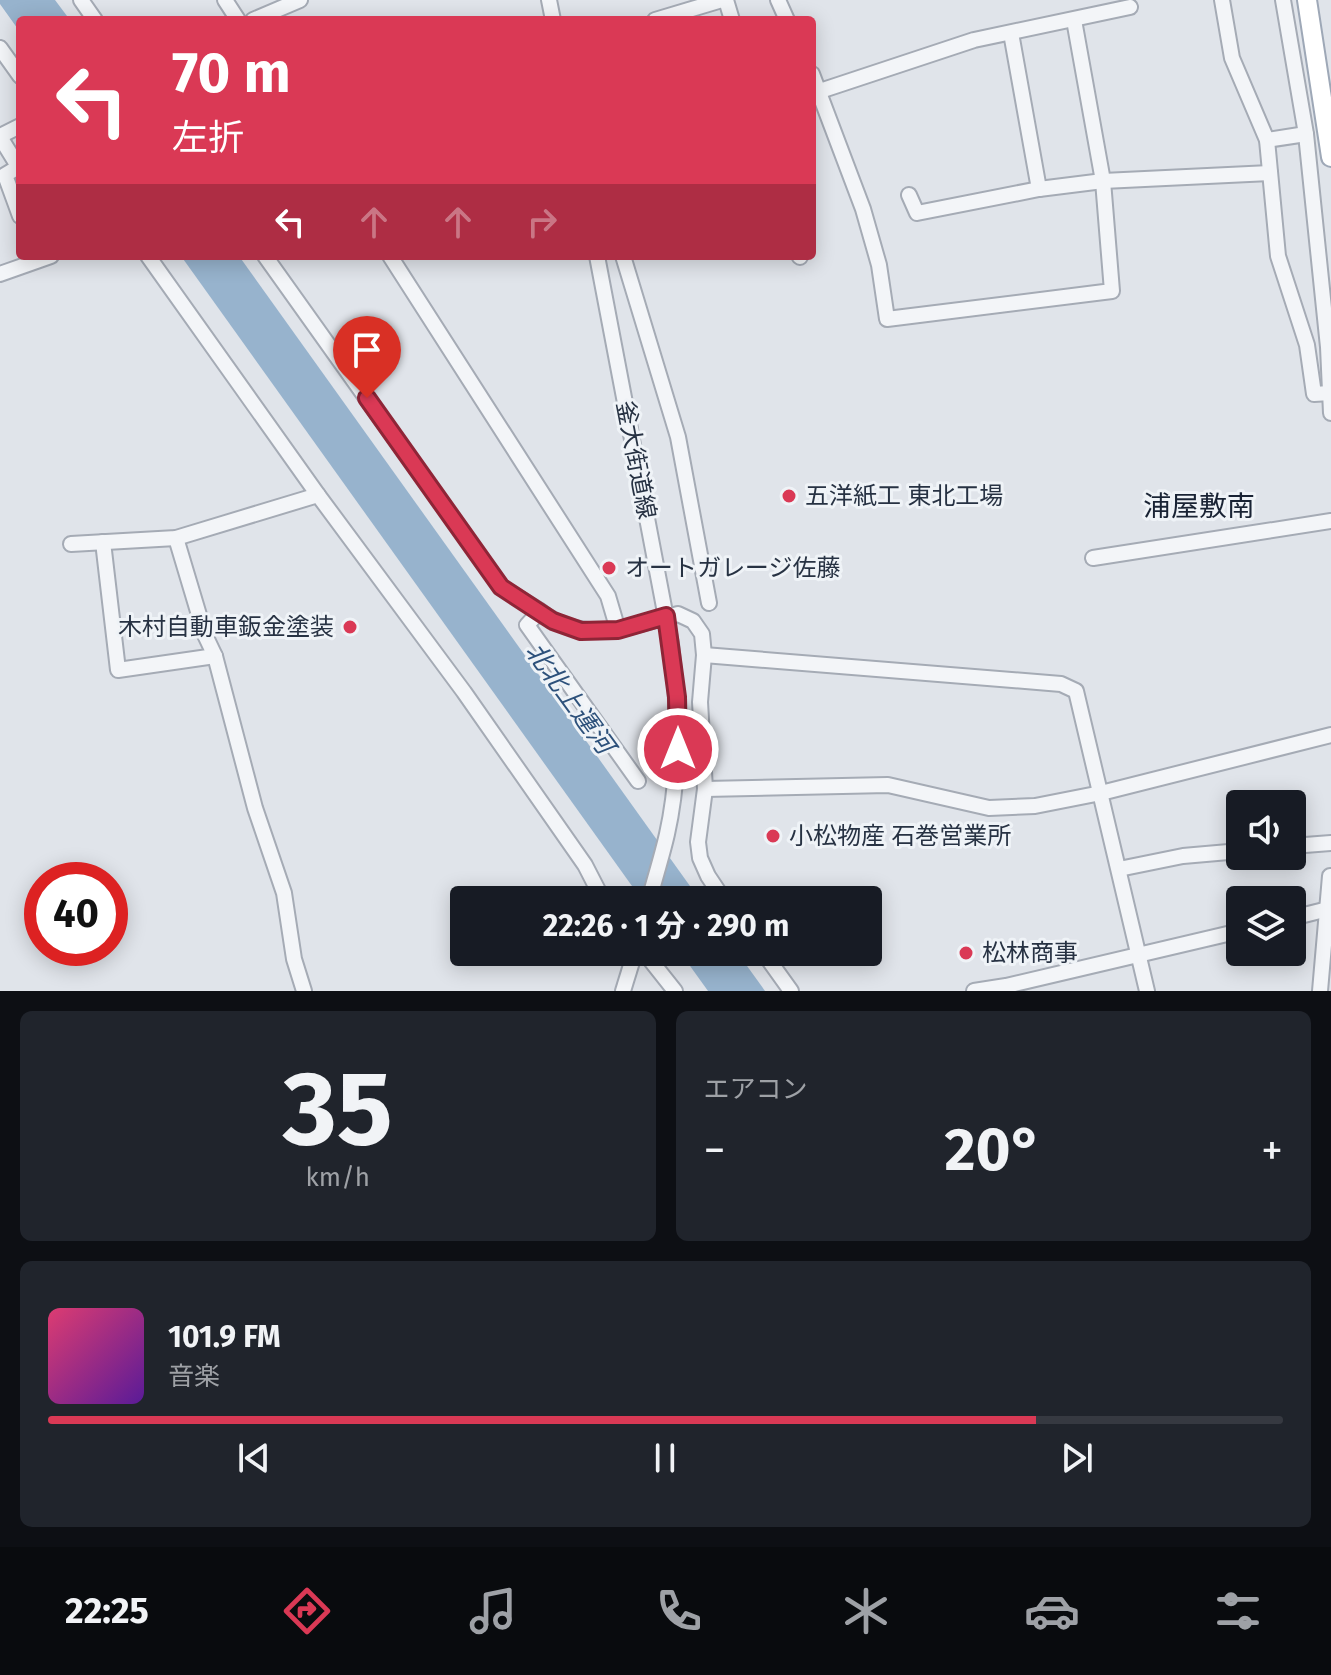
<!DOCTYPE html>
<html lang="ja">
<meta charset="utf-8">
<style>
:root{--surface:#171b24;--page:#20242c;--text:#f1f3f6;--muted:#9ea1a6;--line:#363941;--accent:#da3955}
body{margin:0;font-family:"Fira Sans","Noto Sans JP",sans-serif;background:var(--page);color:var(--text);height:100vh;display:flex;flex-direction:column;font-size:30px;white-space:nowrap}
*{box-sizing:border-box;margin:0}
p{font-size:26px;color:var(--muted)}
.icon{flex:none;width:44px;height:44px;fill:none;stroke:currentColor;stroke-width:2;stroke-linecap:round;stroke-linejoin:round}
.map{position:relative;height:991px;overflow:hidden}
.drawer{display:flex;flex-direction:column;gap:20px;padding:20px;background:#0d0f14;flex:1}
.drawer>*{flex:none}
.top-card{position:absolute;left:16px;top:16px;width:800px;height:244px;border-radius:8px;box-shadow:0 4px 20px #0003;background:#da3955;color:#fff;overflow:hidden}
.tools{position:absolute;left:1226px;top:790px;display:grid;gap:16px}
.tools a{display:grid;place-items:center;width:80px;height:80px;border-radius:8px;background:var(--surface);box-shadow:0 4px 20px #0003;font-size:40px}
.speed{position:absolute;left:24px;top:862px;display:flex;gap:16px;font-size:40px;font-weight:700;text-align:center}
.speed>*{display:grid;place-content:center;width:104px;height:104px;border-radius:50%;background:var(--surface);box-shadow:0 4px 20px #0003;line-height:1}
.speed .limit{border:12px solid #d22;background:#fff;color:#111}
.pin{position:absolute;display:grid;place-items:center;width:68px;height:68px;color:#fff;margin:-82px -34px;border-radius:50% 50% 50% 0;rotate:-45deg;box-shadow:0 0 8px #0007}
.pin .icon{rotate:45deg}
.me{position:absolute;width:88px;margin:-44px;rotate:0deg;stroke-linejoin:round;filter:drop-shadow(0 0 6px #0008)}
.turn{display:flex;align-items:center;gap:28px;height:168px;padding:0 24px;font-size:36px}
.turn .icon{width:104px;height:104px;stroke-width:2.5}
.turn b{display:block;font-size:56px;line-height:68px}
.lanes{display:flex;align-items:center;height:76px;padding:0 24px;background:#0003;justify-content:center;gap:40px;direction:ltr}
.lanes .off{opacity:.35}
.big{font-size:60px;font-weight:700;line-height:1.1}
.drawer .card{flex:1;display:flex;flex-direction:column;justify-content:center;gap:12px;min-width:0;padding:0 28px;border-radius:12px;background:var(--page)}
.drawer .dial{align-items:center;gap:0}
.dial b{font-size:104px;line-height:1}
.song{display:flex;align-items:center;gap:24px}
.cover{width:96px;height:96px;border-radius:12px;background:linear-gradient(135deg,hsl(340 70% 55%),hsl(270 70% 35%))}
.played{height:8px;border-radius:4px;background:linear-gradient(90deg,var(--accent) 80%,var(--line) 80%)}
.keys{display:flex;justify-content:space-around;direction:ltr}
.heat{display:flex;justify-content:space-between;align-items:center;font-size:44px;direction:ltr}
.drawer .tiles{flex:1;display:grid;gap:20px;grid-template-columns:1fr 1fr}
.card:last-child{grid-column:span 2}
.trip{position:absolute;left:450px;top:886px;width:432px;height:80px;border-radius:8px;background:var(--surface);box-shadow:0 4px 20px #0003;font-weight:700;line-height:80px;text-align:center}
.tabs{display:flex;height:128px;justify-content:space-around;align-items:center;background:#090b0e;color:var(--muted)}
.tabs .icon{width:56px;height:56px}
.tabs .selected{color:var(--accent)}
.tabs b{font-size:36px;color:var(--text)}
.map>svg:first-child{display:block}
.water{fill:#97b3cd}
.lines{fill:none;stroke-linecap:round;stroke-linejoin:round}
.minor-casing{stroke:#a5abb5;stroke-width:18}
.major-casing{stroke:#9ea8b7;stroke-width:22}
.minor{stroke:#f3f5f8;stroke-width:14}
.major{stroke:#fff;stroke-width:18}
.route-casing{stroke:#8e2537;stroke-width:20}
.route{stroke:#da3955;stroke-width:14}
.poi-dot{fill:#da3955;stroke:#eff3f7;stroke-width:3}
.labels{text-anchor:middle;stroke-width:6;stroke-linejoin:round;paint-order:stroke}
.street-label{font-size:24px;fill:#273243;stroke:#eff3f7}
.poi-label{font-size:24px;fill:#273243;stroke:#eff3f7;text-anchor:start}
.water-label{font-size:26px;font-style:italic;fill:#2d517b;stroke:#eff3f7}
.quarter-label{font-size:28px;fill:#192334;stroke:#eff3f7}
</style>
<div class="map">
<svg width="1331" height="991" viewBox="0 0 1331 991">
<rect width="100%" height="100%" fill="#e0e4ea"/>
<g class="water">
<polygon points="0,0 55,0 70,20 20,20 20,32 0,4"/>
<polygon points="181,256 239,256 700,900 642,900"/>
<polygon points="680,952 737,952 765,991 708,991"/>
</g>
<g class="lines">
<defs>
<g id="minor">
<polyline points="81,0 95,20"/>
<polyline points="225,0 238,20"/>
<polyline points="549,0 553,20"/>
<polyline points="726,0 732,20"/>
<polyline points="778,0 787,20"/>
<polyline points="1222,0 1232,58 1267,140 1278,256 1307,345 1314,394 1330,393"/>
<polyline points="1283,0 1306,134 1328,347 1331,413"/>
<polyline points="253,20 300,0"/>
<polyline points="655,20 722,0"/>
<polyline points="1011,33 1039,189"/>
<polyline points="0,48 20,76"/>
<polyline points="812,74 863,209 879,265 887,319 1112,291 1103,181 1074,20"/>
<polyline points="820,91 974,40 1130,7"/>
<polyline points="0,136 20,126"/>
<polyline points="0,137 18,166"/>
<polyline points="1267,140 1306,134"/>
<polyline points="20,166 5,175 20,216"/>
<polyline points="909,195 917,213 1039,189 1103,181 1270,173"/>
<polyline points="148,256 318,495 464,692 585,865 603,900"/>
<polyline points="265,256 501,587 540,611 527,625 638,781"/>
<polyline points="390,256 608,596 618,630 678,614 693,621 702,634 704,655 700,702 705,789 698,842 700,858 708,876 724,900"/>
<path d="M597,256L671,644C679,708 681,772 667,834C662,856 655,878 649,900"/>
<polyline points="623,256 678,437 709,603"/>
<polyline points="799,256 800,257"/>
<polyline points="0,274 51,256"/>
<polyline points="176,538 205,635 215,656 255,808 284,893 294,959 304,991"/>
<polyline points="103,542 118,670 215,656"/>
<polyline points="71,544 176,538 318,495"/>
<polyline points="1093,558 1331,521"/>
<path d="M540,611C564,630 588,632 618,630"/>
<polyline points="704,655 1061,684 1076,691 1147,991"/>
<polyline points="705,789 888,785 989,808 1035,806 1101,793 1331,735"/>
<polyline points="1292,846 1331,843"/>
<polyline points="1119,869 1183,856 1240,851"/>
<polyline points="1292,918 1328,909"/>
<polyline points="644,952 675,991"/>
<polyline points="763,952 791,991"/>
<polyline points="623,991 635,952"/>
<polyline points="974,991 1006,986 1240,931"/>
<polyline points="1320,991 1330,876"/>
</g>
<polyline id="major" points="1307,0 1331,157"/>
</defs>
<use href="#minor" class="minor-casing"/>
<use href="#major" class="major-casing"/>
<use href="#minor" class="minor"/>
<use href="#major" class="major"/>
</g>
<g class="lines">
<defs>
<polyline id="route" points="367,398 501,587 553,621 581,631 618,630 666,616 677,697 678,749"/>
</defs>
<use href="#route" class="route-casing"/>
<use href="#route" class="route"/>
</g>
<g class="poi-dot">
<circle cx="789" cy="496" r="8"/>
<circle cx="609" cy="568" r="8"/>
<circle cx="350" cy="627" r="8"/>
<circle cx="773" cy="836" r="8"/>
<circle cx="966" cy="953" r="8"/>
</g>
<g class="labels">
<g class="street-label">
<text transform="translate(636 460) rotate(79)" y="8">釜大街道線</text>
</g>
<g class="poi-label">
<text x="805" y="504">五洋紙工 東北工場</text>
<text x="625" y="576">オートガレージ佐藤</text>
<text x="334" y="635" text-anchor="end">木村自動車鈑金塗装</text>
<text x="789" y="844">小松物産 石巻営業所</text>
<text x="982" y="961">松林商事</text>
</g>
<g class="water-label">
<text transform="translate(570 698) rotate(54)" y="9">北北上運河</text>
</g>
<g class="quarter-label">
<text x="1199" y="516">浦屋敷南</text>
</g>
</g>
</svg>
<div class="tools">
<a><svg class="icon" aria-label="sound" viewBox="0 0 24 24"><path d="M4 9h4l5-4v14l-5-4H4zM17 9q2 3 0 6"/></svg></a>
<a><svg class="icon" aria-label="layers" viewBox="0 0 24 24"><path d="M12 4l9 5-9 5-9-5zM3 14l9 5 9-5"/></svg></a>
</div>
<div class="speed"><div class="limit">40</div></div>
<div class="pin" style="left:367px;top:398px;background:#d93025"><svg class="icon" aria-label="arrive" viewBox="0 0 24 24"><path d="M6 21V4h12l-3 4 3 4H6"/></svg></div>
<svg class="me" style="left:678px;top:749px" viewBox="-20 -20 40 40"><circle r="17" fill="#da3955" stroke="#fff" stroke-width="3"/><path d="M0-11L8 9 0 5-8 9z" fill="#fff"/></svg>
<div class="trip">22:26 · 1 分 · 290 m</div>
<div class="top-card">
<div class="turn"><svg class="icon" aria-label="left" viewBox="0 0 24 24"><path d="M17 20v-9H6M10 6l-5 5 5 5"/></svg><div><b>70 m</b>左折</div></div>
<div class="lanes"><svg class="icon" aria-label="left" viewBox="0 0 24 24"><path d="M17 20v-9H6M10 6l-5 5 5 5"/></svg><svg class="icon off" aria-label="ahead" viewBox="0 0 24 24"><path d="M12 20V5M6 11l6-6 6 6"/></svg><svg class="icon off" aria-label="ahead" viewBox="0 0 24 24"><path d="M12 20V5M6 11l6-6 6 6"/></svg><svg class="icon off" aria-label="right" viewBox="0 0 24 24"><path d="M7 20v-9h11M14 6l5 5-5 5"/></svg></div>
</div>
</div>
<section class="drawer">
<div class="tiles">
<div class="card dial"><b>35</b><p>km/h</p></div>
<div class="card"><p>エアコン</p>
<div class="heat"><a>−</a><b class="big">20°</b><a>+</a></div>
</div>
<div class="card">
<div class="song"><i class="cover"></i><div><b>101.9 FM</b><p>音楽</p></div></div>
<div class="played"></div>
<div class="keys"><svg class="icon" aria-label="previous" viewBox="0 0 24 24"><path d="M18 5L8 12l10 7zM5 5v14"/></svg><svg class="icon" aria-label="pause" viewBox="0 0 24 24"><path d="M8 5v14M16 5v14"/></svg><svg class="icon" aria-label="next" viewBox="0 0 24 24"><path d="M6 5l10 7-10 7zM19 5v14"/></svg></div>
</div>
</div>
</section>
<nav class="tabs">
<b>22:25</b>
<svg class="icon selected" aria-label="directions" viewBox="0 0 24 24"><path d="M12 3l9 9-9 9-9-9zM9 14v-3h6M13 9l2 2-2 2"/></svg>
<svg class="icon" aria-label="music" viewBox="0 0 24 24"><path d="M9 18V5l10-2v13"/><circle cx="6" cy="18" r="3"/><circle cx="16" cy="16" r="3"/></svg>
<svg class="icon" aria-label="phone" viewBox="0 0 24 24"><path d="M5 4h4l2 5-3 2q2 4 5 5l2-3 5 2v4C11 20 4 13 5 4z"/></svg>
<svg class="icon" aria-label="climate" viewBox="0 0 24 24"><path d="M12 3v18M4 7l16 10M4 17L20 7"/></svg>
<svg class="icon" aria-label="car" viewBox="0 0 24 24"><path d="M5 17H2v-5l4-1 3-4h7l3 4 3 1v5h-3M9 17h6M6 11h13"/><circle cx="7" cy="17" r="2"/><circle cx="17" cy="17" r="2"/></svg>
<svg class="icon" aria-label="filters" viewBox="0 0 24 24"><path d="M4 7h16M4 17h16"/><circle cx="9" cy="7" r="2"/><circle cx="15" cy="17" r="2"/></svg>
</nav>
